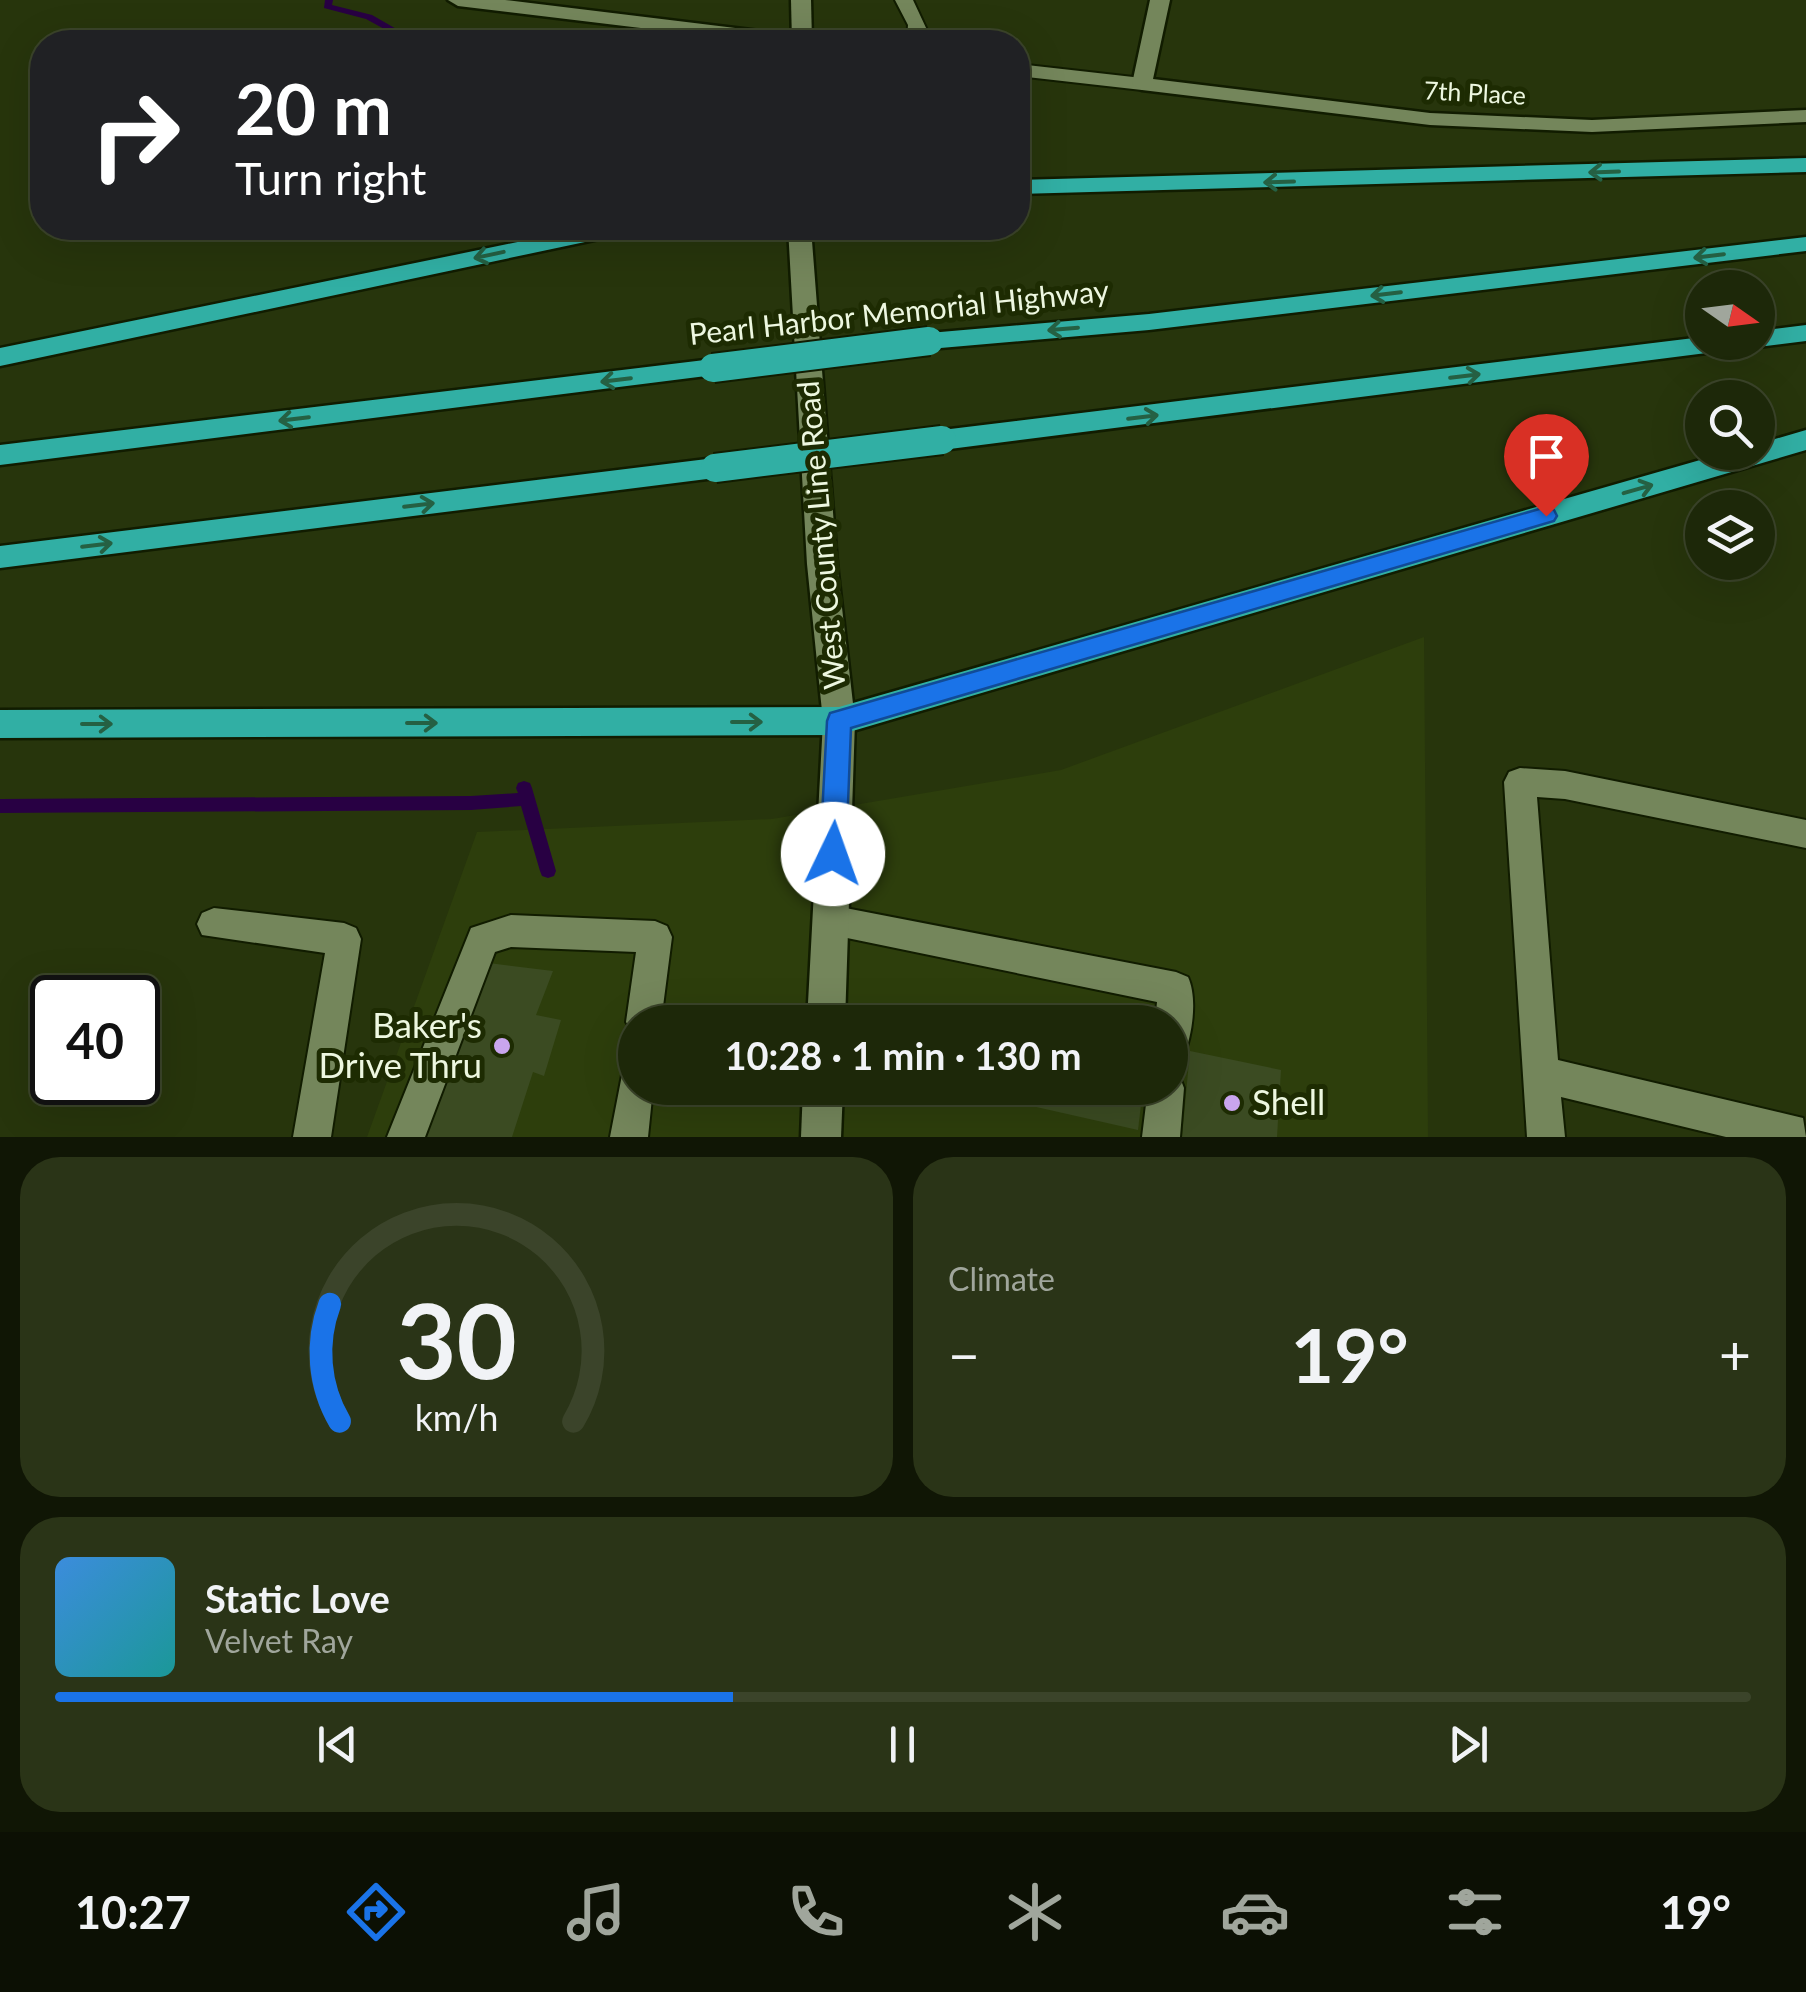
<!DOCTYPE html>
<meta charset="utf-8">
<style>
:root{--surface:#1d2809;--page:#2a3417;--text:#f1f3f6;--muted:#a0a69c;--line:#3b442a;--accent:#1a73e8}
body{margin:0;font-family:Lato,sans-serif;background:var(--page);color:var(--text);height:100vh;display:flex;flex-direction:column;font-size:38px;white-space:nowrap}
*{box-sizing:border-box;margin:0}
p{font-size:32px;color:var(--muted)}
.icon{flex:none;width:55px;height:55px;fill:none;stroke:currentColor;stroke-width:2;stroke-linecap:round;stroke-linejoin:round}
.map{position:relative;height:1137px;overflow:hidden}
.panel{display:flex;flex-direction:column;gap:20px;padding:20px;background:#101605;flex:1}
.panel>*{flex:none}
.guide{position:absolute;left:30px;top:30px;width:1000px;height:210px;border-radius:40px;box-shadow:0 10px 40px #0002,0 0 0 2px var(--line);background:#202124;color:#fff;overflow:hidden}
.needle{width:65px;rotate:104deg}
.controls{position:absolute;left:1685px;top:270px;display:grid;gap:20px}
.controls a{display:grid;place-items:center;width:90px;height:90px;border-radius:50%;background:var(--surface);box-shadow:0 10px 40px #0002,0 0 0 2px var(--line);font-size:50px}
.speed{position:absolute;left:30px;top:975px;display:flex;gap:20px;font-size:50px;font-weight:700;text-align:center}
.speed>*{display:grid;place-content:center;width:130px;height:130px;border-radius:50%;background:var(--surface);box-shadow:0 10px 40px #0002,0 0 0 2px var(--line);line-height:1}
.speed .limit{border:5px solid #111;border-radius:15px;background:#fff;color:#111}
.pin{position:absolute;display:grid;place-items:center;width:85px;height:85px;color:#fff;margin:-102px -42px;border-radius:50% 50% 50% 0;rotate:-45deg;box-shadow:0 0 10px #0007}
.pin .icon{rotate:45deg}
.me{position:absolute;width:110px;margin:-55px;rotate:3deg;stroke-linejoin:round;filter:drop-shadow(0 0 8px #0008)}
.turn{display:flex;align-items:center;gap:35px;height:210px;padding:0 40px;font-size:45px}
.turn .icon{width:130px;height:130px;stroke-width:2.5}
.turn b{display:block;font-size:70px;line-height:85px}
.big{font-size:75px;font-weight:700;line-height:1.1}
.panel .card{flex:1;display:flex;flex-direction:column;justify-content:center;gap:15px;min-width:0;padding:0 35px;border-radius:40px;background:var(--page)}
.panel .dial{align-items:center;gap:0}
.dial svg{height:260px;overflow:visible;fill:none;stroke:var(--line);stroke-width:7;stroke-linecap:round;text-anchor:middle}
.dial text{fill:var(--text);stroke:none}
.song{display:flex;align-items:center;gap:30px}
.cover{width:120px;height:120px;border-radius:15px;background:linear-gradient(135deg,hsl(210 70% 55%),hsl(180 70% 35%))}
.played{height:10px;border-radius:5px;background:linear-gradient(90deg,var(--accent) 40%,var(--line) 40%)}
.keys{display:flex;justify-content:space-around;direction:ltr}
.heat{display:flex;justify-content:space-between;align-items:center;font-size:55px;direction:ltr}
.panel .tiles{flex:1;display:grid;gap:20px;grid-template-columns:1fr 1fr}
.card:last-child{grid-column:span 2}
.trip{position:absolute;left:618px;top:1005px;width:570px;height:100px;border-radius:50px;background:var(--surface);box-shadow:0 10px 40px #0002,0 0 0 2px var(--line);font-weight:700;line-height:100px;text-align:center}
.tabs{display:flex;height:160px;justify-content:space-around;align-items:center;background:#0c1004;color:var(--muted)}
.tabs .icon{width:70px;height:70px}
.tabs .active{color:var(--accent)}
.tabs b{font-size:45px;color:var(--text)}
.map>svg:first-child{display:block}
.built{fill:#2d3e0c;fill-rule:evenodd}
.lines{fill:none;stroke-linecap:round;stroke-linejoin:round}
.stream{fill:#280043;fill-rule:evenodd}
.building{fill:#3b4b22}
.service-casing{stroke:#111c00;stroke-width:4}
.minor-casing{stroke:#111c00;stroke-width:5}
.tertiary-casing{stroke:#111c00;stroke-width:5}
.motorway-casing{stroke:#111c00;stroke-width:5}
.service{fill:#74865b;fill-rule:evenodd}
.minor{fill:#74865b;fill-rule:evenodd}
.tertiary{fill:#74865b;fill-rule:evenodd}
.motorway{fill:#31afa4;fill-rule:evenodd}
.motorway-bridge-casing{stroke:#111c00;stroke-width:32;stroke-linecap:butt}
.motorway-bridge{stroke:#31afa4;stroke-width:28}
.oneway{stroke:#256043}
.route{fill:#1a73e8;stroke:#114b97;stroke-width:2.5}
.poi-dot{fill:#c9a5ee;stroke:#1d2b02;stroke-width:4}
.labels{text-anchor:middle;stroke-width:10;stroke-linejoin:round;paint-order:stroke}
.far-street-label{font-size:25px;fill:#edf7e0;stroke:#1d2b02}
.street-label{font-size:30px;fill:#edf7e0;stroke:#1d2b02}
.near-poi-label{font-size:35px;fill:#edf7e0;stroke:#1d2b02;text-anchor:end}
</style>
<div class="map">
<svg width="1806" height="1137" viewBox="0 0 1806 1137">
<rect width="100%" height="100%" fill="#27350c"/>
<path class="built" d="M1424,637L1428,1137H367L477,832L772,819L1061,770ZM635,1022H1170V1088H635Z"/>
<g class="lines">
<g class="stream">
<polygon points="325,0 333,0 332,5 372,15 419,42 408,42 366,19 324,8"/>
<polygon points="524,781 530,783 532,788 556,871 554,876 548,878 542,876 540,871 521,806 471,810 0,813 0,799 471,796 518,793 516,788 518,783"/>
</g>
</g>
<g class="building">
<polygon points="481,962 553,971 536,1015 561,1020 544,1076 533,1072 512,1137 417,1137"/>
<polygon points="1038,1007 1100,1021 1099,1022 1036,1022"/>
<polygon points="1190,1051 1281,1070 1277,1137 1182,1137"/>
<polygon points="1026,1088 1143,1088 1138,1130 1023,1104"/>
</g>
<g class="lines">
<defs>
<g id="service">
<polygon points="895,0 913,0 927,30 925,42 907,42 908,25"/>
<polygon points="1018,64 1142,78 1152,84 1142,90 1018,76"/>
<polygon points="1520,768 1565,771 1806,820 1806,848 1565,799 1537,797 1558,1060 1803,1118 1806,1137 1726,1137 1561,1097 1565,1137 1527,1137 1504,782 1509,772"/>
<path d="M830,905L1176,972L1188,977C1198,999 1192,1036 1183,1058L1170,1063V1022H1155L1157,1002L818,932L813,921L818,910Z"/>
<polygon points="214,908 344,923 356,928 361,939 331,1137 293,1137 325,953 202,935 197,924 202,913"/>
<polygon points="511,915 655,921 667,926 672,937 661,1022 635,1022 635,1036 626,1022 636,952 511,947 495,952 425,1137 387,1137 471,928"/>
<polygon points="635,1070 635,1088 653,1088 648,1137 610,1137 622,1075"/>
<polygon points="1170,1071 1179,1075 1184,1088 1180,1137 1142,1137 1148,1088 1170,1088"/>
</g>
<g id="minor">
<polygon points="791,0 811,0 812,42 792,42"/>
<polygon points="1150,0 1170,0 1153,79 1430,113 1592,120 1806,110 1806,122 1592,132 1430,125 1142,90 1132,84"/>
</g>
<g id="tertiary">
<polygon points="448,0 505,0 802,36 812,42 757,42 458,6"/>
<polygon points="788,228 811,228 837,564 855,721 845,1022 807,1022 823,721 807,564"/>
<polygon points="803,1088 843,1088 841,1137 801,1137"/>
</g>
<g id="motorway">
<polygon points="1806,158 1806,172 1018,194 1018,180"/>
<polygon points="586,228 630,228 618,235 0,366 0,348"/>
<polygon points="1806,237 1806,251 1149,330 929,349 916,341 929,333 1149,314"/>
<polygon points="1806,325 1806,341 1758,347 1747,342 1758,342 1758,331"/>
<polygon points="1702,337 1702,342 1743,342 1730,350 942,450 932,447 928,440 932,433 942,430"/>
<polygon points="713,359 722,362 726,368 722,374 0,465 0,445"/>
<polygon points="1806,430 1806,450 839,735 0,738 0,710 839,707 1728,452 1758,452 1758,444"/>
<polygon points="715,458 725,461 729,468 725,475 715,478 0,568 0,546"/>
</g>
</defs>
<use href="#service" class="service-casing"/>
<use href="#minor" class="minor-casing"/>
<use href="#tertiary" class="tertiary-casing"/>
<use href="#motorway" class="motorway-casing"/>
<use href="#service" class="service"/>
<use href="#minor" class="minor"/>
<use href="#tertiary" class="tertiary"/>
<use href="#motorway" class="motorway"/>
<defs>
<g id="motorway-bridge">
<polyline points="713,368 929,341"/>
<polyline points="715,468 942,440"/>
</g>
</defs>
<use href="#motorway-bridge" class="motorway-bridge-casing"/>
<use href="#motorway-bridge" class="motorway-bridge"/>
</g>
<defs><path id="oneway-shaft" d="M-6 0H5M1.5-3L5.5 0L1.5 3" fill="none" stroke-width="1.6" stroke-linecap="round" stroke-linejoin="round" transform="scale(2.5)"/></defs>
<g class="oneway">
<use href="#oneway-shaft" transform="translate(1604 172) rotate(178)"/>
<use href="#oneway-shaft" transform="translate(1279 182) rotate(178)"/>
<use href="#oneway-shaft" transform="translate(489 255) rotate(168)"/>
<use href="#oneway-shaft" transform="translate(1709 256) rotate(173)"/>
<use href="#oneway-shaft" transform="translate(1386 294) rotate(173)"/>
<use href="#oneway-shaft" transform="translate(1063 329) rotate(175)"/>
<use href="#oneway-shaft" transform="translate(1465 376) rotate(-7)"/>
<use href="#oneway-shaft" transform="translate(616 380) rotate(173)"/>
<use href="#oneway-shaft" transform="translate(1143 417) rotate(-7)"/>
<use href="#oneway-shaft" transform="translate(294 419) rotate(173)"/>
<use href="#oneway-shaft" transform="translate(1638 489) rotate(-16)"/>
<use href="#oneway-shaft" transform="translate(419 505) rotate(-7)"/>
<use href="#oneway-shaft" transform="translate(97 545) rotate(-7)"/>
<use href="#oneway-shaft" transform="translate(747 722)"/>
<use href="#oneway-shaft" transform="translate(422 723)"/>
<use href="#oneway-shaft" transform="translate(97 724)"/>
</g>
<polygon class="route" points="1546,507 1554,510 1557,516 1554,521 851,728 846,854 843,863 833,867 823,863 820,854 827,721 830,713"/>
<g class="poi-dot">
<circle cx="502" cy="1046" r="10"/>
<circle cx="1232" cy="1103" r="10"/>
</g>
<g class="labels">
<g class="far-street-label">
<text transform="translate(1475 93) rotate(3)" y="9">7th Place</text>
</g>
<g class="street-label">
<text transform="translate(899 313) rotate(-6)" y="10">Pearl Harbor Memorial Highway</text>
<text transform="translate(822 535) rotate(-95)" y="10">West County Line Road</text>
</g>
<g class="near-poi-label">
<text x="482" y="1038">Baker's<tspan x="482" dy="40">Drive Thru</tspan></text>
<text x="1252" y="1115" text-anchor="start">Shell</text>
</g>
</g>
</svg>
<div class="controls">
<a><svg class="needle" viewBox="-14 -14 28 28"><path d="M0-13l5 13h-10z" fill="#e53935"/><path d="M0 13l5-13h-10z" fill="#a0a69c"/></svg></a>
<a><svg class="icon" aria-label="search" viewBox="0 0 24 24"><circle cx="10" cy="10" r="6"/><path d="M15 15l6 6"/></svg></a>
<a><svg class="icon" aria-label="layers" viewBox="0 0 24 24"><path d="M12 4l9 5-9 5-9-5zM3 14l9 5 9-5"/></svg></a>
</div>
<div class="speed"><div class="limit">40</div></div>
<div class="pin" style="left:1546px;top:516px;background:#d93025"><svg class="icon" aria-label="arrive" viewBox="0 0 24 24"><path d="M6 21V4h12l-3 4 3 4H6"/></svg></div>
<svg class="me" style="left:833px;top:854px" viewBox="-20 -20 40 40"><circle r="19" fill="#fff"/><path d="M0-13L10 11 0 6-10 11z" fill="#1a73e8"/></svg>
<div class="trip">10:28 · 1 min · 130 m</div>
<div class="guide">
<div class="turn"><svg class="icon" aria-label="right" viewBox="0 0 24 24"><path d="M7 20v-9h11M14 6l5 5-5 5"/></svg><div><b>20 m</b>Turn right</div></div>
</div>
</div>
<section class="panel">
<div class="tiles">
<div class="card dial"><svg viewBox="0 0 100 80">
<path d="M14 69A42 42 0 1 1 86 69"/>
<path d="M14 69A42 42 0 0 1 11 33" stroke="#1a73e8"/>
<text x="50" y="56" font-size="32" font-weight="700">30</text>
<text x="50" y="72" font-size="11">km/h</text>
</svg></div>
<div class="card"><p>Climate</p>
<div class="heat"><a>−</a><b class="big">19°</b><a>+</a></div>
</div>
<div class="card">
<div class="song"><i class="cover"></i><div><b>Static Love</b><p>Velvet Ray</p></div></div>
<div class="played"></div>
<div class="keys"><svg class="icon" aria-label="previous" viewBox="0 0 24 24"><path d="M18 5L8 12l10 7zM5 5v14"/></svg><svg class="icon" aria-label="pause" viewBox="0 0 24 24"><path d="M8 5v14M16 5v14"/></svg><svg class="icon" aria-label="next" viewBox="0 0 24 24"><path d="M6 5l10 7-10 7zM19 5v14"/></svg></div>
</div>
</div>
</section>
<nav class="tabs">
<b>10:27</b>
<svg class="icon active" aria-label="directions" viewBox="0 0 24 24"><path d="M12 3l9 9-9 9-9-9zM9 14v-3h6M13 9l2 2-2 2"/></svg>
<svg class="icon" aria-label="music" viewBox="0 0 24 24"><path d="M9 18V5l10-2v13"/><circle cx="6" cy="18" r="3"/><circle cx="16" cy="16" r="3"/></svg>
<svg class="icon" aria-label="phone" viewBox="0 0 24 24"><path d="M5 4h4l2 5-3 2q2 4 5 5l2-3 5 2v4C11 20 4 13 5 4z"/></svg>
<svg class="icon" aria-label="climate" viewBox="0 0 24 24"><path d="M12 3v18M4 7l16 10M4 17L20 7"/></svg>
<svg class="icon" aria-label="car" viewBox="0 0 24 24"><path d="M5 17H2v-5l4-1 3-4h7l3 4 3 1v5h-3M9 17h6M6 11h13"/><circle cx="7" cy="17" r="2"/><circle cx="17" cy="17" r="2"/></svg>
<svg class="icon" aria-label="filters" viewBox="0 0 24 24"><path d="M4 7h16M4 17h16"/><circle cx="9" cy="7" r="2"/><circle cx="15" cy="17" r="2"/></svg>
<b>19°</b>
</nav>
